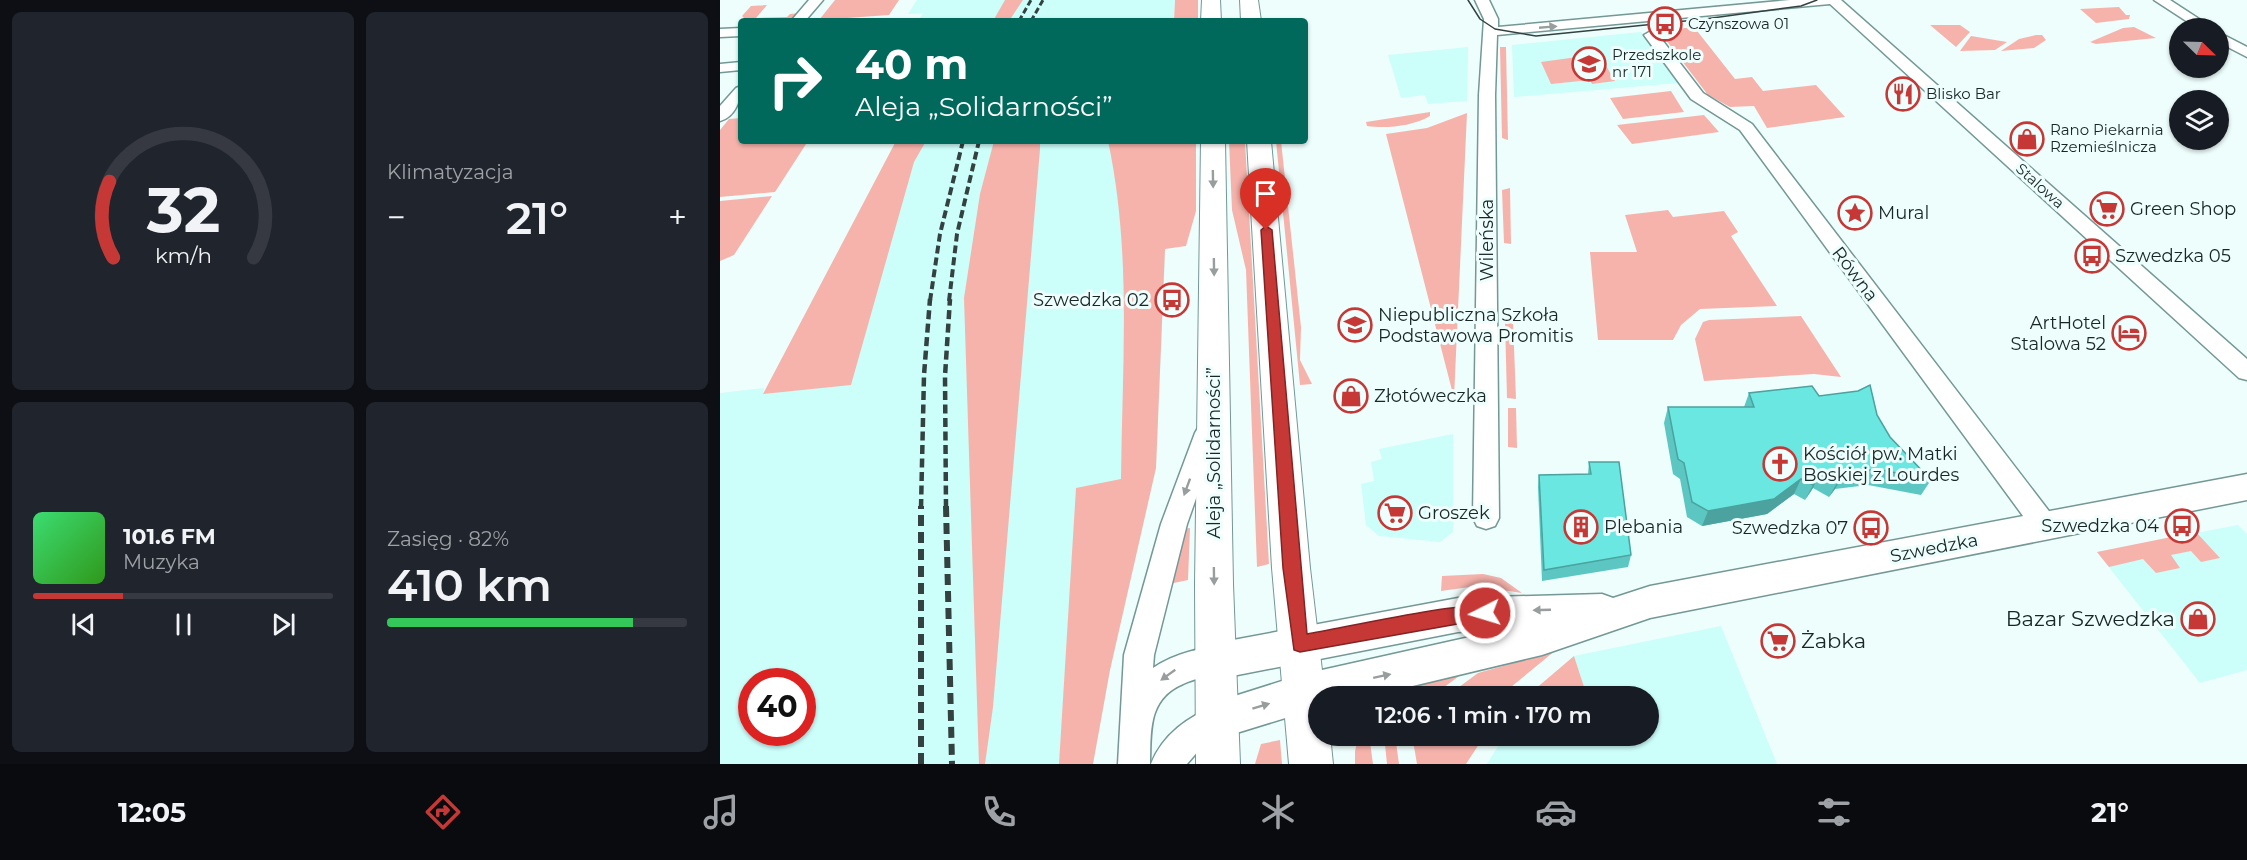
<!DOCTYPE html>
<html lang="pl">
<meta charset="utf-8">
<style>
:root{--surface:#171b24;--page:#20242c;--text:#f1f3f6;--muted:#9ea1a6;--line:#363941;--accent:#c63836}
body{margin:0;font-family:Montserrat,sans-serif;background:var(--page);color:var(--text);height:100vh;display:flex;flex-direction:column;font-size:22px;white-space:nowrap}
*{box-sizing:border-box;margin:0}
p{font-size:20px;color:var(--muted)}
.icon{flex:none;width:33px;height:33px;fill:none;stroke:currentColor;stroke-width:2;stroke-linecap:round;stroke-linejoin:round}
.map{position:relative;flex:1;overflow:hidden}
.details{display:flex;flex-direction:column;gap:12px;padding:12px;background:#0d0f14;width:720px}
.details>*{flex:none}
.hud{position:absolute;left:18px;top:18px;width:570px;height:126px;border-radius:6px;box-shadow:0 2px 4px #0004;background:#00695c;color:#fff;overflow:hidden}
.needle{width:39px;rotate:113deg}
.controls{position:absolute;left:1449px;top:18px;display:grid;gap:12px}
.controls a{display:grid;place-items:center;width:60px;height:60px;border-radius:50%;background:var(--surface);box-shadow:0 2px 4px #0004;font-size:30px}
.speed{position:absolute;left:18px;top:668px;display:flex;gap:12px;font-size:30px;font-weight:700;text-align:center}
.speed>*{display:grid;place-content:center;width:78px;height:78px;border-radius:50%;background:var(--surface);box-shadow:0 2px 4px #0004;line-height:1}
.speed .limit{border:9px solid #d22;background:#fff;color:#111}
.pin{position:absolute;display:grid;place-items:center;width:51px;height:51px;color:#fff;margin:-62px -26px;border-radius:50% 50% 50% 0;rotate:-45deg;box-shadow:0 0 6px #0007}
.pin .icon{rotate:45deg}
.me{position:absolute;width:66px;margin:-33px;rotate:265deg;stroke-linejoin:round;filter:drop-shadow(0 0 4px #0008)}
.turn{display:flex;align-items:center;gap:21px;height:126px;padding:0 18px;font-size:27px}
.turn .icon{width:78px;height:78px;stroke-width:2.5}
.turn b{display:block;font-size:42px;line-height:51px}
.big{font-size:45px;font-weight:600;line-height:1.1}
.details .card{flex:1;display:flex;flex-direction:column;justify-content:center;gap:9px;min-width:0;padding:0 21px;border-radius:9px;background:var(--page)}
.details .dial{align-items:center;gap:0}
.dial svg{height:156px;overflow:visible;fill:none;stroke:var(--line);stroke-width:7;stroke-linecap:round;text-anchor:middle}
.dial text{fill:var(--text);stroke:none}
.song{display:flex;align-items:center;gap:18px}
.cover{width:72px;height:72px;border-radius:9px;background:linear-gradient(135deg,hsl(140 70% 55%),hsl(110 70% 35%))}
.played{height:6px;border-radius:3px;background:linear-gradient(90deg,var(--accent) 30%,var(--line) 30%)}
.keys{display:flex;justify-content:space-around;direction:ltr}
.heat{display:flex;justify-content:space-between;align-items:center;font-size:33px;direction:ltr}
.charge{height:9px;border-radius:4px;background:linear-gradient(90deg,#34c759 82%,var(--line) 0)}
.details .tiles{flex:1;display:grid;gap:12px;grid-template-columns:repeat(2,1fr)}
.trip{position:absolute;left:588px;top:686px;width:351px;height:60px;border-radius:30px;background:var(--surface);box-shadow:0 2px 4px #0004;font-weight:600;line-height:60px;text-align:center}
.tabs{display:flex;height:96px;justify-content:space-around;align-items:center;background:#090b0e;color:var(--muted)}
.tabs .icon{width:42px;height:42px}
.tabs .selected{color:var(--accent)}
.tabs b{font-size:27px;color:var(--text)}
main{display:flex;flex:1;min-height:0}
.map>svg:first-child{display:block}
.built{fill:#ccfefa;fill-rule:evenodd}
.green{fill:#f6b3ac}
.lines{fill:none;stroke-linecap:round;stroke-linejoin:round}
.minor-casing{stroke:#739895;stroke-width:3}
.tertiary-casing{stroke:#739895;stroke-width:3}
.secondary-casing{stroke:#739895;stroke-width:2}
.minor{fill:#fff;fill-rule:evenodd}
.tertiary{fill:#fff;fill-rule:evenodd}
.secondary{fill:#fff;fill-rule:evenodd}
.tram{stroke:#334241;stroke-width:1.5}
.rail-far3{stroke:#334241;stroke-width:3;stroke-dasharray:6 3;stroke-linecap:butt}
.rail-far2{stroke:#334241;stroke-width:4;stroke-dasharray:8 4;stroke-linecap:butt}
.rail-far1{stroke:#334241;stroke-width:4.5;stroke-dasharray:9 4.5;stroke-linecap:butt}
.rail{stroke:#334241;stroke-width:6;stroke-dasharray:11 6;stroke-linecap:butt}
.wall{fill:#5cc7c2}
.shaded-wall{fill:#4ba29e}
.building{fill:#6be7e1;stroke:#4ba29e;stroke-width:1.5}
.oneway{fill:#979e9d}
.route{fill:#c63836;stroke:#812423;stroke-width:1.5}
.labels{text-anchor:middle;stroke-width:6;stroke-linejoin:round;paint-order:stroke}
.far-poi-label{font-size:15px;fill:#182726;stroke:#eefefc;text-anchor:start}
.far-street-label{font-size:15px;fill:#182726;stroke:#eefefc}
.poi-label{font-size:18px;fill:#182726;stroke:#eefefc;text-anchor:start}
.street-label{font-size:18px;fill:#182726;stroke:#eefefc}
.near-poi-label{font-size:21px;fill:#182726;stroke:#eefefc;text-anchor:end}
</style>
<main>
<section class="details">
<div class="tiles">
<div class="card dial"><svg viewBox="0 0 100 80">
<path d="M14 69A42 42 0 1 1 86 69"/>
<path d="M14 69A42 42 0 0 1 12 30" stroke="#c63836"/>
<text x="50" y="56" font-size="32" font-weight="700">32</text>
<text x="50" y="72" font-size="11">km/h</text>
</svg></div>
<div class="card"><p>Klimatyzacja</p>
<div class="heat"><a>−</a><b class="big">21°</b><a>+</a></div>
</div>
<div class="card">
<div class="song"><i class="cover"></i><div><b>101.6 FM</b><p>Muzyka</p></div></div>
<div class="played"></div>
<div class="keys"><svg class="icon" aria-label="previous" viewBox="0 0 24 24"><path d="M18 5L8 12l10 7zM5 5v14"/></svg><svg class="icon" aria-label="pause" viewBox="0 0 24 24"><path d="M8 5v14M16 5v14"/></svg><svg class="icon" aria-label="next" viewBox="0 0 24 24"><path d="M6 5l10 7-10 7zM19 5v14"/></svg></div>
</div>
<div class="card"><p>Zasięg · 82%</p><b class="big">410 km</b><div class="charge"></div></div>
</div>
</section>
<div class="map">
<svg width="1527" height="764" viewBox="0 0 1527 764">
<rect width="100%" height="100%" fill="#eefefc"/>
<g class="built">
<polygon points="197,0 455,0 454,21 198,21 203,13 188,14"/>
<polygon points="921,32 958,83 794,97 792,45"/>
<polygon points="748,47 747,101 708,104 705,95 681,98 668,55"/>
<path d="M206,141H450L436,468L390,670L373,764H0V393L44,388L43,394ZM32,681H82V732H32Z"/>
<polygon points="733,434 733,532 720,542 659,536 646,525 641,484 654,481 651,462 662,459 659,449"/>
<polygon points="1518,525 1527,534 1527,670 1480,683 1377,552"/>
<polygon points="1001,626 1057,764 767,764 785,735 928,735 928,696 867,696 854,656"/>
</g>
<g class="green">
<polygon points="115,0 179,0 169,15 99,20"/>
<polygon points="285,0 303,0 289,21 273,21"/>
<polygon points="455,0 478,0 478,21 454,21"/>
<polygon points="47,5 36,18 67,17 70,14 80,13 73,21 27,21 22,16 31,6"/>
<polygon points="1399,7 1406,15 1410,15 1409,19 1376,23 1360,9"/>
<polygon points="1210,25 1240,25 1250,32 1236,47"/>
<polygon points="974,27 1015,79 1032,77 1043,91 1096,85 1125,117 1047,128 1034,106 1010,107 988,95 939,31"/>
<polygon points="1414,27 1436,38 1376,44 1370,42 1403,28"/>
<polygon points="1316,35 1322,35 1326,40 1314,48 1281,51 1299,39"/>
<polygon points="1251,36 1287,42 1275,50 1240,51"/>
<polygon points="780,47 786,47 788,140 782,138"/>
<polygon points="879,54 895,81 872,84 870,80 831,84 821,62"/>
<polygon points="951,91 964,112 903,119 890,98"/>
<path d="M710,112V116C693,126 666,129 647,126L646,122Z"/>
<polygon points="747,113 734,398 666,134 707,128"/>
<polygon points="984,115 999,132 912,144 897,125"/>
<polygon points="21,118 21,141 88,141 55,192 0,197 0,130 9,119"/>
<polygon points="176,141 206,141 194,162 131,385 43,394"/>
<polygon points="274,141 320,141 320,149 273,707 265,764 259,764 244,298 260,194"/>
<path d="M388,141H476V211L466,246L445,249L436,468L390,670L373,764H339L356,488L401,479C402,366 412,252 388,141Z"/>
<polygon points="509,141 525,141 549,564 537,567 526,270 512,210"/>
<polygon points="556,141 561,141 581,327 580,360 592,384 580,385"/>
<polygon points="790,188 791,244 784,243 782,190"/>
<polygon points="52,196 14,255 0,261 0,201"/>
<polygon points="948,210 953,217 1004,211 1018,232 1011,236 1057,306 980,309 961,325 953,340 878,340 870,252 917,252 905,215"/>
<polygon points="1081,316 1121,377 1094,374 984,381 975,339 983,322 989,320"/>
<polygon points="793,321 796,399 787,398 785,322"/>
<polygon points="788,408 796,408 797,448 788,447"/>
<polygon points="470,528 468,580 449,584 463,529"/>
<polygon points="1476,532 1500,558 1481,562 1471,551 1451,555 1460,568 1436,573 1423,559 1389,567 1377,552"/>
<polygon points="763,574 781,578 802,593 757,586 721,591 722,576"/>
<polygon points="847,641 780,696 727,696 758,673 818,656"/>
<polygon points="854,656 867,696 807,696"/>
<polygon points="750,668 712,696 687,696 686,686"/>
<polygon points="639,735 649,735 653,764 635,764 635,751"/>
<polygon points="664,735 675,735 679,764 667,764"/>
<polygon points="692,735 765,735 746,764 697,764"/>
<polygon points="560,740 562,764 535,764 541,744"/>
</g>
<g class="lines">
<defs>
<g id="minor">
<polygon points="89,0 103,0 85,21 71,21"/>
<polygon points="755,0 769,0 778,19 778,27 1070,0 1121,0 1527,359 1527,380 1519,378 1110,4 777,35 775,95 779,518 775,526 766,529 757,526 753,518 759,95 764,19"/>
<polygon points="1434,0 1450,0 1493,28 1477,28"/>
<polygon points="21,28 21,36 0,37 0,29"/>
<polygon points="931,31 936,32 983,93 1032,124 1335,519 1339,527 1335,535 1326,538 1317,535 1020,130 971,99 924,35"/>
<polygon points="1498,32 1527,47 1527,57 1498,42"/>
<polygon points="21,62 21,70 0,72 0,64"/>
<path d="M21,86C21,100 15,117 0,121V106L16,88Z"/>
<path d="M487,424L495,426L499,433L467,524L434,655L433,668C452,655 486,643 507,651L512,661L507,671C493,677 477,677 463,684C427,699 431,733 430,764H398L404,655L441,524L475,433L479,426Z"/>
<path d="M497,705L508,709L512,720L508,731L485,743L467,764H431C443,734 468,717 497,705Z"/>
</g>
<polygon id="tertiary" points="1527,474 1527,500 930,618 822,655 651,696 598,696 598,708 497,739 483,734 478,720 483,706 584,674 781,630 738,632 497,679 484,674 478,661 484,648 497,643 738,598 882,594 893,598 930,586"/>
<g id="secondary">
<polygon points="482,0 500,0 501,21 481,21"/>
<polygon points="520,0 538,0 541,21 521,21"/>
<polygon points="481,141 505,141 513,584 520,764 476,764 475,584"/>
<polygon points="527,141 551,141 590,568 605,696 598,696 598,735 610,735 613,764 569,764 552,568"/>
</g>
</defs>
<use href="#minor" class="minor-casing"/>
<use href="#tertiary" class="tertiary-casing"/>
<use href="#secondary" class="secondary-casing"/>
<use href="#minor" class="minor"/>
<use href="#tertiary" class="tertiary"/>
<use href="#secondary" class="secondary"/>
<polyline class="tram" points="748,0 760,19 775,29 816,36 985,19 1081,6 1097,0"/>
<g class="rail-far3">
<polyline points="299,21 311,0"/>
<polyline points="311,21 323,0"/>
</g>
<g class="rail-far2">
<polyline points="210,301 220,234 243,141"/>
<polyline points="229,301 237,234 259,141"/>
</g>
<g class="rail-far1">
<polyline points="201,508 204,375 210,299"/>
<polyline points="226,508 225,376 230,299"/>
</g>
<g class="rail">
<polyline points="226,506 232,764"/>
<polyline points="201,764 201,506"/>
</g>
</g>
<g class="wall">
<polygon points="1029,393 1099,396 1157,415 1170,437 1211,480 1201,495 1148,485 1115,489 1109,497 1093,488 1085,500 1074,494 1047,514 982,526 967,517 960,479 953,474 944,423 948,407 1024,407"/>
<polygon points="869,462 911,555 908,567 822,581 818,487 819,475 868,474"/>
</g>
<g class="shaded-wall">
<polygon points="1100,472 1093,488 1085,500 1093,485"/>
<polygon points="1124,474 1115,489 1109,497 1118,481"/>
<polygon points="1081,479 1074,494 1047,514 982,526 988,511"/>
</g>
<g class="building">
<polygon points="1150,385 1157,415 1170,437 1211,480 1157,469 1124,474 1118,481 1100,472 1093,485 1081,479 1054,499 988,511 972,502 964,463 958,459 948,407 1034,407 1029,393 1092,386 1099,396 1138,391"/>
<polygon points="869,462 899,462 911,555 824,570 819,475 871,474"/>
</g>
<defs><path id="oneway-solid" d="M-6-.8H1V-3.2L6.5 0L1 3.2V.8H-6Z" transform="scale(1.5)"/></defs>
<g class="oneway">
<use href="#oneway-solid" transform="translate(828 27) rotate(-5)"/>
<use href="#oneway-solid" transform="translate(493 179) rotate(89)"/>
<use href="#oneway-solid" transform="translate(494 267) rotate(89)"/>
<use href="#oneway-solid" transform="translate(467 487) rotate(110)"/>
<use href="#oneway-solid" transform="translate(494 576) rotate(89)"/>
<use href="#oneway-solid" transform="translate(822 610) rotate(178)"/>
<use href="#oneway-solid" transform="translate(448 675) rotate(144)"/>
<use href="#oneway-solid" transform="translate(662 676) rotate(-12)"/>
<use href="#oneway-solid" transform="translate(541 706) rotate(-17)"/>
</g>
<path class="route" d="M546,226L552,230L587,634C619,629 749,599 771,607L774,613L771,618L580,652L574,650L563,568L541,230Z"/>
<defs>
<symbol id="bus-ring" viewBox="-11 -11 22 22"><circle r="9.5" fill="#eefefc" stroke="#c63836" stroke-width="1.5"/><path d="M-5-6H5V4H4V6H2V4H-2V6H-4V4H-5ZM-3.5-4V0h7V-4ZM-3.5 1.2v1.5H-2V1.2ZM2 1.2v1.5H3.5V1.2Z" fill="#c63836"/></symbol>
<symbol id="school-ring" viewBox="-11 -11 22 22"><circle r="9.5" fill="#eefefc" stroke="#c63836" stroke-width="1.5"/><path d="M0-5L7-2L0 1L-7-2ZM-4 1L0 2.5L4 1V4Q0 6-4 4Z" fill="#c63836"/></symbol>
<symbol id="restaurant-ring" viewBox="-11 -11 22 22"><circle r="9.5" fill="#eefefc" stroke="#c63836" stroke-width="1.5"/><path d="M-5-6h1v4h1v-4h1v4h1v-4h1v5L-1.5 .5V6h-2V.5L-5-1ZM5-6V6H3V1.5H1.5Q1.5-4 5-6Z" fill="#c63836"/></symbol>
<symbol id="shop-ring" viewBox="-11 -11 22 22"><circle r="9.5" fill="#eefefc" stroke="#c63836" stroke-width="1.5"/><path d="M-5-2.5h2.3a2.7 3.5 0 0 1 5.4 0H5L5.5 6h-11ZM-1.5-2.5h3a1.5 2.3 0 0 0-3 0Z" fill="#c63836"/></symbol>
<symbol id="supermarket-ring" viewBox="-11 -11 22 22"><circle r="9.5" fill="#eefefc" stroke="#c63836" stroke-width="1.5"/><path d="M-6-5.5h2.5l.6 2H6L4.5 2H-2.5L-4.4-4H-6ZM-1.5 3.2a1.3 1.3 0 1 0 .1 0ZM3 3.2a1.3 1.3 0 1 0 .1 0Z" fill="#c63836"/></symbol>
<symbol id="sight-ring" viewBox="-11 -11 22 22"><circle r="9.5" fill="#eefefc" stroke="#c63836" stroke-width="1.5"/><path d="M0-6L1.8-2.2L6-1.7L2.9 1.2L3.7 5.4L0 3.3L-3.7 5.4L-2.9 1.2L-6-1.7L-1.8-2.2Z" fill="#c63836"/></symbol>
<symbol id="hotel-ring" viewBox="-11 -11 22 22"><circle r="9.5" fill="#eefefc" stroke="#c63836" stroke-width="1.5"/><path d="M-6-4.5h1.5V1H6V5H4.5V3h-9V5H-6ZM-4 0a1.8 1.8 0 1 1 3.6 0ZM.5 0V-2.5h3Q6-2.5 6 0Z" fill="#c63836"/></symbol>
<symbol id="church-ring" viewBox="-11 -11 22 22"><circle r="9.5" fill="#eefefc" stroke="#c63836" stroke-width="1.5"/><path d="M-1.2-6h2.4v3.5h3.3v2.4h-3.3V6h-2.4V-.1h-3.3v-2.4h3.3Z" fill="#c63836"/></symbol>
<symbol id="building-ring" viewBox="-11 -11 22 22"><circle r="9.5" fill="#eefefc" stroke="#c63836" stroke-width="1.5"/><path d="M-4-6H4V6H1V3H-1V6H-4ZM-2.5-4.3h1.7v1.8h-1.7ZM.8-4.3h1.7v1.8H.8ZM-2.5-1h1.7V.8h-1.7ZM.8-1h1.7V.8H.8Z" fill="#c63836"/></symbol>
</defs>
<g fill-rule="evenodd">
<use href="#bus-ring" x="926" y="5" width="38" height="38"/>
<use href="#school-ring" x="850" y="45" width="38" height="38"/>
<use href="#restaurant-ring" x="1164" y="75" width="38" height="38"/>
<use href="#shop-ring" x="1288" y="120" width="38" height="38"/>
<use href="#supermarket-ring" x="1368" y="190" width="38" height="38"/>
<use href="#sight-ring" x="1116" y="194" width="38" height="38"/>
<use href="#bus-ring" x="1353" y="237" width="38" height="38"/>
<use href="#bus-ring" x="433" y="281" width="38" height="38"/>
<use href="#school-ring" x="616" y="306" width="38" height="38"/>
<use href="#hotel-ring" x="1390" y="314" width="38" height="38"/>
<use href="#shop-ring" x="612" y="377" width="38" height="38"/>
<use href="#church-ring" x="1041" y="445" width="38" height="38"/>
<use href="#supermarket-ring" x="656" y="494" width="38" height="38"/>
<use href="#bus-ring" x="1443" y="507" width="38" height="38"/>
<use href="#building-ring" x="842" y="508" width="38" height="38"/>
<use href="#bus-ring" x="1132" y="509" width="38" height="38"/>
<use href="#shop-ring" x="1459" y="600" width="38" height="38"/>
<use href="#supermarket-ring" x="1039" y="622" width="38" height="38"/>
</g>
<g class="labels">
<g class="far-poi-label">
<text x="968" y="29">Czynszowa 01</text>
<text x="892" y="60">Przedszkole<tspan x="892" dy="17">nr 171</tspan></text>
<text x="1206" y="99">Blisko Bar</text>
<text x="1330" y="135">Rano Piekarnia<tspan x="1330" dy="17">Rzemieślnicza</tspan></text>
</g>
<g class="far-street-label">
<text transform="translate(1320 186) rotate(42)" y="5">Stalowa</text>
</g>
<g class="poi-label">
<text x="1410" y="215">Green Shop</text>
<text x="1158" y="219">Mural</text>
<text x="1395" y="262">Szwedzka 05</text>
<text x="429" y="306" text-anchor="end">Szwedzka 02</text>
<text x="658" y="321">Niepubliczna Szkoła<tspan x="658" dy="21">Podstawowa Promitis</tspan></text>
<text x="1386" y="329" text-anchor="end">ArtHotel<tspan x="1386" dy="21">Stalowa 52</tspan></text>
<text x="654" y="402">Złotóweczka</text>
<text x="1083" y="460">Kościół pw. Matki<tspan x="1083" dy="21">Boskiej z Lourdes</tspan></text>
<text x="698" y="519">Groszek</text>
<text x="1439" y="532" text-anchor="end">Szwedzka 04</text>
<text x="884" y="533">Plebania</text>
<text x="1128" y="534" text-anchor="end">Szwedzka 07</text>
</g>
<g class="street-label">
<text transform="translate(767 240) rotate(-90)" y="6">Wileńska</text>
<text transform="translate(1135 274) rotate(53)" y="6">Równa</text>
<text transform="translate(494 453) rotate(-90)" y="6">Aleja „Solidarności”</text>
<text transform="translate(1214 548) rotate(-11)" y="6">Szwedzka</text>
</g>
<g class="near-poi-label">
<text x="1455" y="626">Bazar Szwedzka</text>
<text x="1081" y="648" text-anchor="start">Żabka</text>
</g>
</g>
</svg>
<div class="controls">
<a><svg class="needle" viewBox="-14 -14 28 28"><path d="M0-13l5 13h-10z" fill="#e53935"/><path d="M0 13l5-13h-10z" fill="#9ea1a6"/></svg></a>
<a><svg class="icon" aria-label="layers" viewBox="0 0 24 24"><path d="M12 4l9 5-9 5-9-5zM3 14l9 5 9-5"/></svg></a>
</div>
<div class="speed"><div class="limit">40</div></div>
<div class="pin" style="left:546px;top:230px;background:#d93025"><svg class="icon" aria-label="arrive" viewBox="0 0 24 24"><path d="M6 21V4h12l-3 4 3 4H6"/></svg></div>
<svg class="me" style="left:765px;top:613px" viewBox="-20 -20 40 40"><circle r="17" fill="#c63836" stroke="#fff" stroke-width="3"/><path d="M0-11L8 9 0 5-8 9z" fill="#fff"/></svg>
<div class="trip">12:06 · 1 min · 170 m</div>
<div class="hud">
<div class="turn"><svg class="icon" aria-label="right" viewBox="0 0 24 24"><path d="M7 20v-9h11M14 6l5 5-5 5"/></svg><div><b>40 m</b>Aleja „Solidarności”</div></div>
</div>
</div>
</main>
<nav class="tabs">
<b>12:05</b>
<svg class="icon selected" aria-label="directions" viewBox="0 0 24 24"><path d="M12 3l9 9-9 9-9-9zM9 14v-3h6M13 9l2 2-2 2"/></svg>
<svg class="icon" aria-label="music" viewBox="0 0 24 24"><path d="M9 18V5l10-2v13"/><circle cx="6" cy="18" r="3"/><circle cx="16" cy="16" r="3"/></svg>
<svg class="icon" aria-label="phone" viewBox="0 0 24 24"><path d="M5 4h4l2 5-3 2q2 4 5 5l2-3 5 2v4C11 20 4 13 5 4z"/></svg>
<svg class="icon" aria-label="climate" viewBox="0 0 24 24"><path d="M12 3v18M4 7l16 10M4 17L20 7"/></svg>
<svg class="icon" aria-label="car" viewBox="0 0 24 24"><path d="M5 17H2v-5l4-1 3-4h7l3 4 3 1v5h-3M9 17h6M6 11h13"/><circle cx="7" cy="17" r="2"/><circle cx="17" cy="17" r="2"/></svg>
<svg class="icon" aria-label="filters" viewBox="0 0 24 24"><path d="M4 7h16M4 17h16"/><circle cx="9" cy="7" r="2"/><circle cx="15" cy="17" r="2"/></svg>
<b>21°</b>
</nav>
